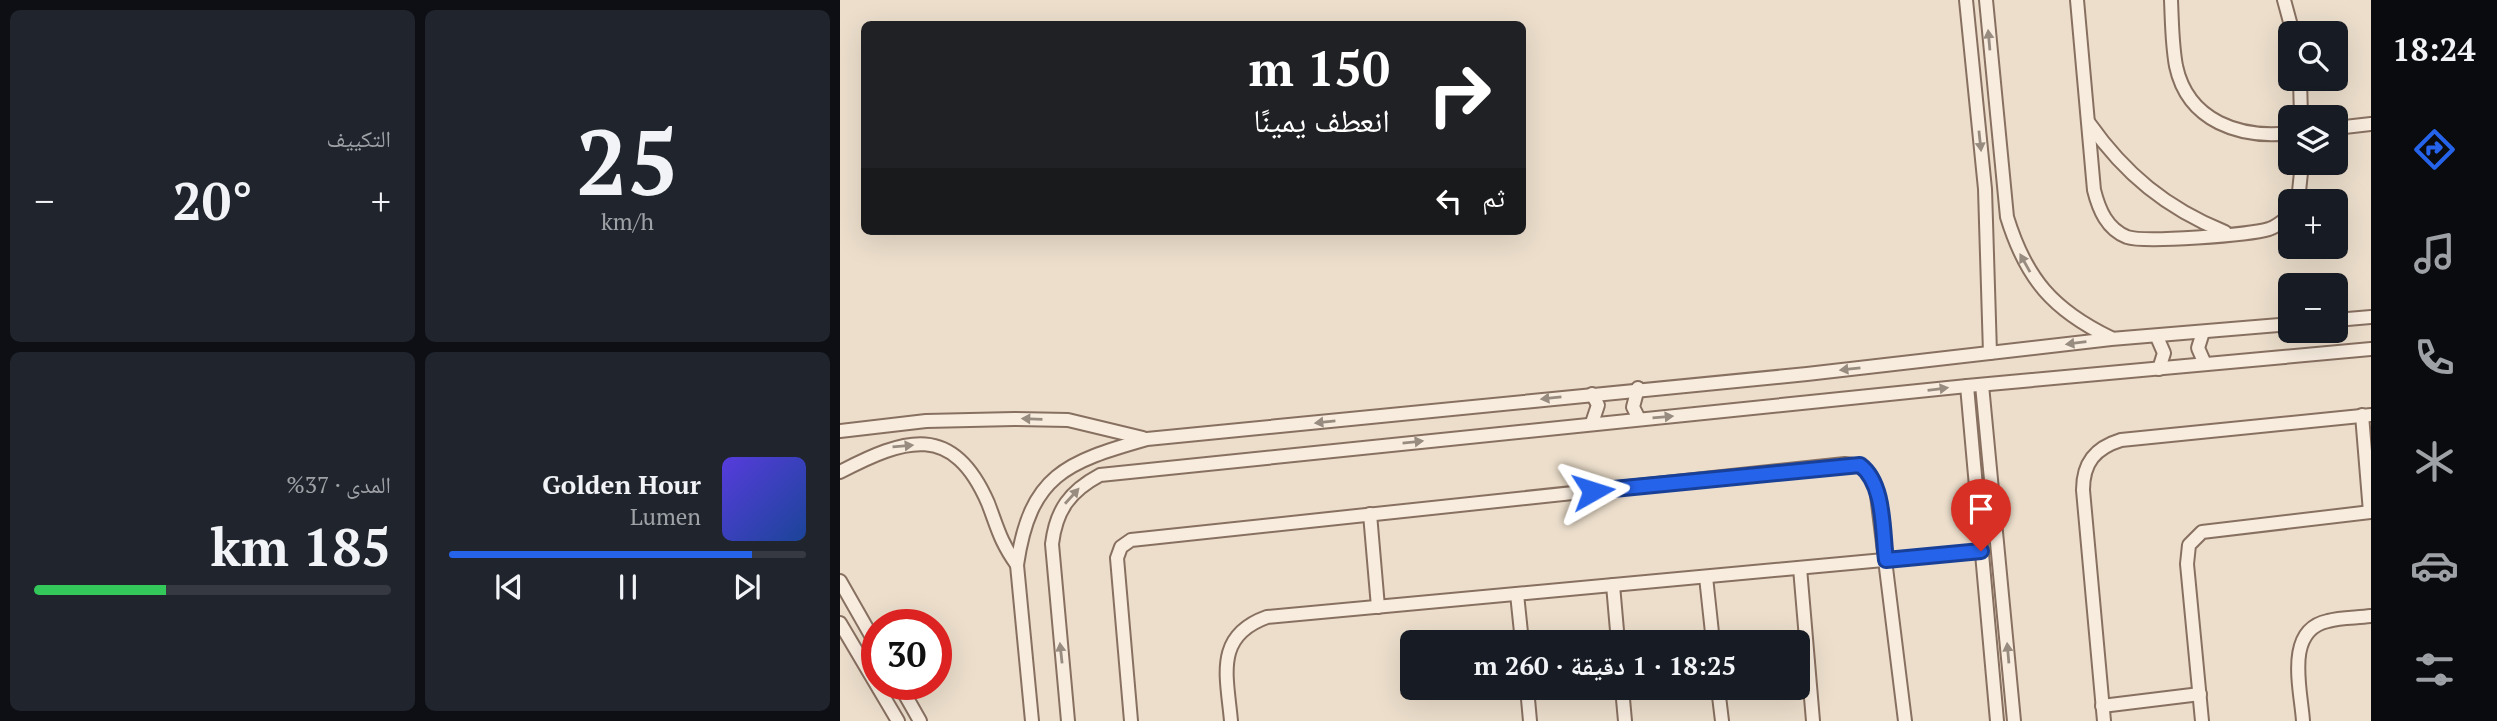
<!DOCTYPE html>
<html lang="ar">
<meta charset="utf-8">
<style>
:root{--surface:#171b24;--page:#20242c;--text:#f1f3f6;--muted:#9ea1a6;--line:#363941;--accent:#2563eb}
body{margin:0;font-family:"PT Serif","Noto Naskh Arabic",serif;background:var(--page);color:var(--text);direction:rtl;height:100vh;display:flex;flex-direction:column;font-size:26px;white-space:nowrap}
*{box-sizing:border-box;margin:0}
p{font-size:23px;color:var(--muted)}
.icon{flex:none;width:38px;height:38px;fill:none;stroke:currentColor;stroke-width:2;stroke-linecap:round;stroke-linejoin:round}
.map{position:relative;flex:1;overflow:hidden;direction:ltr}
.details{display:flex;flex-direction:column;gap:10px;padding:10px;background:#0d0f14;width:840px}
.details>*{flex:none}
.guide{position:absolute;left:21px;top:21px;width:665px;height:214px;border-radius:10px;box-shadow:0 7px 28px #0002;direction:rtl;background:#202124;color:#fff;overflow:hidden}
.buttons{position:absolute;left:1438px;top:21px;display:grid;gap:14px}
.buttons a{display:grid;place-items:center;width:70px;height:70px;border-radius:10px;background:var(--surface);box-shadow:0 7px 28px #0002;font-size:35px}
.speed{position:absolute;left:21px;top:609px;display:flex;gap:14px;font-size:35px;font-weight:700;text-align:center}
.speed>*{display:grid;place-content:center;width:91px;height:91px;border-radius:50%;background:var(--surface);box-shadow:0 7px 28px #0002;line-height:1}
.speed .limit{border:10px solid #d22;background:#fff;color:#111}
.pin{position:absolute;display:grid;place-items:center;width:60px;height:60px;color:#fff;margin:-72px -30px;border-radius:50% 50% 50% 0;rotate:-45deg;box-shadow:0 0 7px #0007}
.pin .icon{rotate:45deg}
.me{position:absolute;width:77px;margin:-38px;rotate:84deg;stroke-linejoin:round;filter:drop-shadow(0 0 5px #0008)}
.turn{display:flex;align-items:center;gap:24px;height:147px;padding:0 21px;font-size:32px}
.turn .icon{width:91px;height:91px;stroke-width:2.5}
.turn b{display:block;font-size:49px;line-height:60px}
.then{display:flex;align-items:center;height:66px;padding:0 21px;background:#0003;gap:14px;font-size:26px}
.big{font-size:52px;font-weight:700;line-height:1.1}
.details .card{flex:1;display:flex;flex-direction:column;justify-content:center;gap:10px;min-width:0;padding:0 24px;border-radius:10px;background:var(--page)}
.details .dial{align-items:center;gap:0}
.dial b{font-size:91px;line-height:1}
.song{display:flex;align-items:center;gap:21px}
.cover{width:84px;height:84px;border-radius:10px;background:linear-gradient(135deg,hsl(250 70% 55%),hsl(220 70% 35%))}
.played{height:7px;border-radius:4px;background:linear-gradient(90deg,var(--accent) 85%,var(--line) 85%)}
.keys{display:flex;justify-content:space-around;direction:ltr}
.heat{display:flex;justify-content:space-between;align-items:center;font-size:38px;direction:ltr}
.charge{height:10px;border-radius:5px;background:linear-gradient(90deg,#34c759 37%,var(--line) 0)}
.details .tiles{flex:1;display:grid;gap:10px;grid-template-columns:repeat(2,1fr)}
.trip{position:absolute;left:560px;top:630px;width:410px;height:70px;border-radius:10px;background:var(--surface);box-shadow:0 7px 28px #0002;font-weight:700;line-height:70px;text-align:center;direction:rtl}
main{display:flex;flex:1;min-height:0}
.tabs{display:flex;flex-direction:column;width:126px;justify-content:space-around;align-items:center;background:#090b0e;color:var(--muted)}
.tabs .icon{width:49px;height:49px}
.tabs .on{color:var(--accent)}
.tabs b{font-size:32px;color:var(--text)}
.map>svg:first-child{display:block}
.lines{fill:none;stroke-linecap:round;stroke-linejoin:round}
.street-casing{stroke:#887060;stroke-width:16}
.street{stroke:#f7ecde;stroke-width:12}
.oneway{fill:#988c80}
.route-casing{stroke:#184099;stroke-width:18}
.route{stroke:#2563eb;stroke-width:12}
</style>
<main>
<nav class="tabs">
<b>18:24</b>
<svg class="icon on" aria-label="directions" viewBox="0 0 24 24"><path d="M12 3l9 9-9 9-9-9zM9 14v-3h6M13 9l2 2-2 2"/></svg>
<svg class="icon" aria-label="music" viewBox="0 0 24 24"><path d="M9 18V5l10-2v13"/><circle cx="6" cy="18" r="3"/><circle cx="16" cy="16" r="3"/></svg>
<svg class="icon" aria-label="phone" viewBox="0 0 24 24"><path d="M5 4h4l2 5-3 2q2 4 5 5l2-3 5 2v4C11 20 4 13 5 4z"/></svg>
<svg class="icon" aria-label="climate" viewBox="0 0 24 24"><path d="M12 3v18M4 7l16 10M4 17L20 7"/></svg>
<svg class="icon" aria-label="car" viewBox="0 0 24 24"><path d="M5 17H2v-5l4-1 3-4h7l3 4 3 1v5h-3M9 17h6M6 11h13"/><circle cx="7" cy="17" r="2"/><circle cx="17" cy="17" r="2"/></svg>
<svg class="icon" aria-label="filters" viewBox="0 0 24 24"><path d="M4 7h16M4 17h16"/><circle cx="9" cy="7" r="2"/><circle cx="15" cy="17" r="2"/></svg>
</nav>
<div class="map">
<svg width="1531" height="721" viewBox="0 0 1531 721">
<rect width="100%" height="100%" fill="#ecdecb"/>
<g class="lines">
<defs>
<g id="street">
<polyline points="1126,0 1145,189 1150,353"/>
<path d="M1146,0L1167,217C1186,279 1213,310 1271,338"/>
<path d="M1237,0L1254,190C1259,210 1267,229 1287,237C1305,243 1409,235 1429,229C1438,226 1444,220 1451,214"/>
<path d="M1331,0C1332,22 1332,44 1336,66C1348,122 1401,139 1451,133"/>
<polyline points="1444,0 1453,33"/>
<polyline points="1460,79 1461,117"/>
<path d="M1249,123C1285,174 1326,208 1385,232"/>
<polyline points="1496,128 1531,124"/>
<polyline points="1458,201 1462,163"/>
<polyline points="1496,320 1531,317"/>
<polyline points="1363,332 1358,348 1365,364"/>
<polyline points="1317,337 1324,353 1319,369"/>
<polyline points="1142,385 1174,721"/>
<polyline points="1127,386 1157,721"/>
<polyline points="798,388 793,407 799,419"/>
<polyline points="752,394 758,405 752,423"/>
<polyline points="1522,415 1530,512"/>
<polyline points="0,431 86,421 174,419 228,420 303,438"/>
<path d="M0,472C65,438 113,422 148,503C158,529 160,541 177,565"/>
<polyline points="530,514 538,607"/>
<polyline points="960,568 973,721"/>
<polyline points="866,577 873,642"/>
<polyline points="0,581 37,646"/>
<polyline points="773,585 778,642"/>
<polyline points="677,594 682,642"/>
<polyline points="0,623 58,721"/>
<polyline points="59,684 80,721"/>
<polyline points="687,688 690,721"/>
<polyline points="782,688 785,721"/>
<polyline points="878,688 882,721"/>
<polyline points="1262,706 1360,694"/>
<path d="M192,721L177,565C190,475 226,462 307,439L967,374L1271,339L1451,324"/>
<path d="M228,721L212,544C216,510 230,491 260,475L1127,386L1531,349"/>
<path d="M291,721L277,558L281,547L291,540L1005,464C1023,465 1030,470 1036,487L1065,721"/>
<path d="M391,721C387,676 374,636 427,617L1141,551"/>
<path d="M1264,721L1243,490C1243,463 1255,448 1281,440L1531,415"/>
<polyline points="1362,721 1347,564 1349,545 1362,532 1531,512"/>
<path d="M1463,721C1461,690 1444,630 1488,621C1501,617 1517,618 1531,616"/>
</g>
</defs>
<use href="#street" class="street-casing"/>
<use href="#street" class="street"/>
</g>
<defs><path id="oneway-solid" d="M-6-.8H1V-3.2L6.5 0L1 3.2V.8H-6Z" transform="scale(1.75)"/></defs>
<g class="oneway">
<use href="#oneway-solid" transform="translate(1149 40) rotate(-95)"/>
<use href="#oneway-solid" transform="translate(1140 141) rotate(84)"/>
<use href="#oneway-solid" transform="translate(1185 263) rotate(-119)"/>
<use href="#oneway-solid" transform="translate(1236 343) rotate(173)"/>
<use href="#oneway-solid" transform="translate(1010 369) rotate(174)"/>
<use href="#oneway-solid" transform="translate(1098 389) rotate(-7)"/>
<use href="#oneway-solid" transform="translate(711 398) rotate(174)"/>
<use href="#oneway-solid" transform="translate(823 417) rotate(-5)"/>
<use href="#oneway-solid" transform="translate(192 419) rotate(-178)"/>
<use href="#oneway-solid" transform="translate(485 422) rotate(174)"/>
<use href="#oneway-solid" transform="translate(573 442) rotate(-6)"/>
<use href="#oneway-solid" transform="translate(63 446) rotate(-5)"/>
<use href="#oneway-solid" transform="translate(232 496) rotate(-48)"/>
<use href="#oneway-solid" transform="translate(221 653) rotate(-96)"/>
<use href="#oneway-solid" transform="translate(1168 653) rotate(-95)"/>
</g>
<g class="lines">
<defs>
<path id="route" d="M753,491L1020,465C1045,484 1042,530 1046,560L1141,551"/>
</defs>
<use href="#route" class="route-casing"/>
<use href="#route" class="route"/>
</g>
</svg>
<div class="buttons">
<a><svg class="icon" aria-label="search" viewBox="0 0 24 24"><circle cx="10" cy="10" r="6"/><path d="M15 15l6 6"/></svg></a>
<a><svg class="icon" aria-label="layers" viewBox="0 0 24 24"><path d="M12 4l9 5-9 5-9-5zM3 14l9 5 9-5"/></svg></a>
<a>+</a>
<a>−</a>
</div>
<div class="speed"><div class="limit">30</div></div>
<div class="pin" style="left:1141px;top:551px;background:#d93025"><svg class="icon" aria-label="arrive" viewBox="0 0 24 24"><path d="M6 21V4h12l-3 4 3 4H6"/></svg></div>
<svg class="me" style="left:753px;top:491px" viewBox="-20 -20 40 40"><path d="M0-17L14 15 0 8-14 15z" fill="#2563eb" stroke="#fff" stroke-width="4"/></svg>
<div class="trip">18:25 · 1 دقيقة · 260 m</div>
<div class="guide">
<div class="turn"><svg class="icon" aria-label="right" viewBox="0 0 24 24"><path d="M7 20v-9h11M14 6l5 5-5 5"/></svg><div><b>150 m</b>انعطف يمينًا</div></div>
<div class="then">ثم<svg class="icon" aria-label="left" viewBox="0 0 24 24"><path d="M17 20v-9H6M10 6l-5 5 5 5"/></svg></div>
</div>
</div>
<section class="details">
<div class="tiles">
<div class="card dial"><b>25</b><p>km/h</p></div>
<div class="card"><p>التكييف</p>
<div class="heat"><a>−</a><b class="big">20°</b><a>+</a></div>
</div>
<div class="card">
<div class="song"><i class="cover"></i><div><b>Golden Hour</b><p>Lumen</p></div></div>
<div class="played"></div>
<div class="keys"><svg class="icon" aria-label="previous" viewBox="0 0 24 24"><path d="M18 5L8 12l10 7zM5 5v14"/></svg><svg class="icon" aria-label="pause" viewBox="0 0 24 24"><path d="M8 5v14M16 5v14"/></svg><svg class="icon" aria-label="next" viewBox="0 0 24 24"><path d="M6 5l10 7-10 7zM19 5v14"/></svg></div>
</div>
<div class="card"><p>المدى · 37%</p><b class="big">185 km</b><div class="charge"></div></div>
</div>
</section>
</main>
